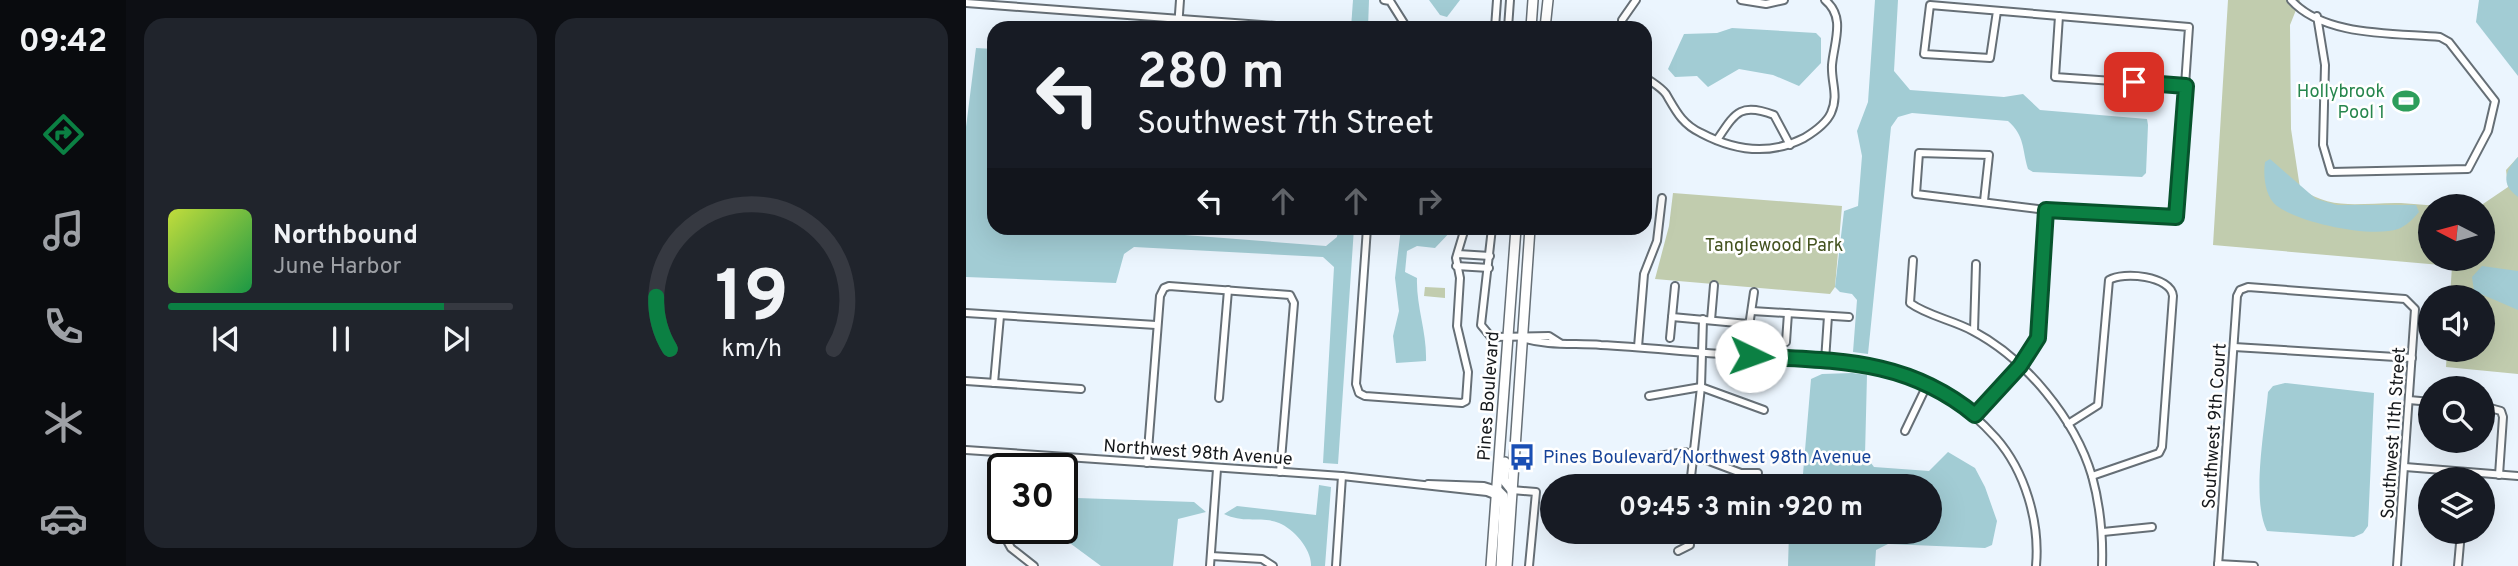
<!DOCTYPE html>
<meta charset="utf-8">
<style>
:root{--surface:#171b24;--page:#20242c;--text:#f1f3f6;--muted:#9ea1a6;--line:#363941;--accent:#0b8043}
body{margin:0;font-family:Overpass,sans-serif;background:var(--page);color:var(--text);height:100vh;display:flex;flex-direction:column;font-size:26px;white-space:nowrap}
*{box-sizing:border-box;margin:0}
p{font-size:23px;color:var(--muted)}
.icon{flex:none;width:38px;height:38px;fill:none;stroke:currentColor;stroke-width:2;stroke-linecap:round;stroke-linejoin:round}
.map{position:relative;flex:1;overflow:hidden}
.drawer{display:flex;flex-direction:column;gap:18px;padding:18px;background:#0d0f14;width:840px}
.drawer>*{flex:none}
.guide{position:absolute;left:21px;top:21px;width:665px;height:214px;border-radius:21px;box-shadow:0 7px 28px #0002;background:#171b24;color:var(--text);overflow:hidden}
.needle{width:46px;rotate:276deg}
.controls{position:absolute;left:1452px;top:194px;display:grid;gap:14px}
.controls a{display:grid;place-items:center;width:77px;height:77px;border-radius:50%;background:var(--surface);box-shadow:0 7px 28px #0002;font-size:35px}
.speed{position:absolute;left:21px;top:453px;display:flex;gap:14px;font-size:35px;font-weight:700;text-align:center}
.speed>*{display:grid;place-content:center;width:91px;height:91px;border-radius:50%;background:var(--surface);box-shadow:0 7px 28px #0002;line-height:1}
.speed .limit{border:4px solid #111;border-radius:10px;background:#fff;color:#111}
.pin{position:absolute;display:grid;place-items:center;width:60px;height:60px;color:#fff;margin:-30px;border-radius:14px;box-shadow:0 4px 10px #0006}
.me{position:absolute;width:77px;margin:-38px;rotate:93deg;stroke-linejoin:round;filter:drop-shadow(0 0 5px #0008)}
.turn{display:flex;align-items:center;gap:24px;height:147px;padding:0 35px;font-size:32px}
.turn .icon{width:91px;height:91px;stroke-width:2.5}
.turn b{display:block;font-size:49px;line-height:60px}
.lanes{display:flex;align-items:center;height:66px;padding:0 35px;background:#0003;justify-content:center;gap:35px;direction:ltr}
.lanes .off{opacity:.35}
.drawer .tile{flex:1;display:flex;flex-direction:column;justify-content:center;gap:10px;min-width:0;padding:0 24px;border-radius:21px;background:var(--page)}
.drawer .dial{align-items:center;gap:0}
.dial svg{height:182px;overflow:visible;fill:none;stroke:var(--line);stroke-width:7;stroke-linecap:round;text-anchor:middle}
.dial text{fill:var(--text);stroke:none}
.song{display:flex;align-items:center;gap:21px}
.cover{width:84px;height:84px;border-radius:10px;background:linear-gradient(135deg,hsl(70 70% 55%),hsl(140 70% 35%))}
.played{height:7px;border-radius:4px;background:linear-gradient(90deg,var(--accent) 80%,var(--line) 80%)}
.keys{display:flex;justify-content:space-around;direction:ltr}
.drawer .tiles{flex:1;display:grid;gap:18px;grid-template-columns:repeat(2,1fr)}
.trip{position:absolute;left:574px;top:474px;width:402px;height:70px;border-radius:35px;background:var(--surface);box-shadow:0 7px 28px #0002;font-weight:700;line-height:70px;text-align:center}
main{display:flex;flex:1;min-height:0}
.dock{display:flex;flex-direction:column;width:126px;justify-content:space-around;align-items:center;background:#090b0e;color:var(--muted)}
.dock .icon{width:49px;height:49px}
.dock .active{color:var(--accent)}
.dock b{font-size:32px;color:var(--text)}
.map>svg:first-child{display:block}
.green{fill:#c1ccae}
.water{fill:#a2ccd4}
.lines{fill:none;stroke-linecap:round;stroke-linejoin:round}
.minor-casing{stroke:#666f76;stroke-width:10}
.highway-casing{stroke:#666f76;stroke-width:12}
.minor{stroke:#fff;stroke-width:6}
.highway{stroke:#fff;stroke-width:9}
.route-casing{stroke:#07532c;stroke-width:18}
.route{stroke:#0b8043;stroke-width:12}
.labels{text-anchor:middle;stroke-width:5;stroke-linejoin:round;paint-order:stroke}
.leisure-label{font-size:18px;fill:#27864d;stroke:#fff;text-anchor:end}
.park-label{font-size:18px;fill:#43521f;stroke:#fff}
.street-label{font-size:18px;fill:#15181b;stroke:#fff}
.transit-label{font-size:18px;fill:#164399;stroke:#fff;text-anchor:start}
</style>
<main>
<nav class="dock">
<b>09:42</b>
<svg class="icon active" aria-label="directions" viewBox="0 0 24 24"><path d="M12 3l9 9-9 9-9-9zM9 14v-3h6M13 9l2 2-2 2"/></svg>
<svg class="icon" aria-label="music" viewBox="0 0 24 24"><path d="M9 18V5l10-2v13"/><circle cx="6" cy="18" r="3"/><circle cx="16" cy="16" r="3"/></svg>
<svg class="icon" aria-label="phone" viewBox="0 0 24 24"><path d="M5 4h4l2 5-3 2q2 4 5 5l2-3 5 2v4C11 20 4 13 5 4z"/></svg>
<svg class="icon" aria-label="climate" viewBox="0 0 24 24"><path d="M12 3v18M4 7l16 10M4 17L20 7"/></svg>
<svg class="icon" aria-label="car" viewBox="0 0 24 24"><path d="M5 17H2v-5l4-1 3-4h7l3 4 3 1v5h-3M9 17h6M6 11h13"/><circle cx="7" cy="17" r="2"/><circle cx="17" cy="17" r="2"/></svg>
</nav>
<section class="drawer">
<div class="tiles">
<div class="tile">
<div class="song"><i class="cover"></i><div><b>Northbound</b><p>June Harbor</p></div></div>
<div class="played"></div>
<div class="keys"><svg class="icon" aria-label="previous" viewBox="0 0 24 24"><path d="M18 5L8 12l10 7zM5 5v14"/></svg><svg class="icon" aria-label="pause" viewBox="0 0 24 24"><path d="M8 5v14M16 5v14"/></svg><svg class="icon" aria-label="next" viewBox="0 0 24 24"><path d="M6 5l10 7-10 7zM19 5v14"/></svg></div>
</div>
<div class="tile dial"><svg viewBox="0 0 100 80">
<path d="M14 69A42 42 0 1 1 86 69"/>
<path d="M14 69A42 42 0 0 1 8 46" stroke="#0b8043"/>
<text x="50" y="56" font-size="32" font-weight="700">19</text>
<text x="50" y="72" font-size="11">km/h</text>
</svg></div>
</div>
</section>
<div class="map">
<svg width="1552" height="566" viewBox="0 0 1552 566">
<rect width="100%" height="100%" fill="#ebf5fe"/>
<g class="green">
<path d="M1262,0H1334L1324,25L1325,129L1334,188C1367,212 1397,202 1435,203C1452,204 1468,206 1485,206H1465V259H1517V206H1514L1542,187L1540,170L1552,157V374L1480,367L1481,350H1517V298L1484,297L1486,266L1247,245Z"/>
<polygon points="707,193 876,206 869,287 864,294 689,279 703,226"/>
<polygon points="459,287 479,288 479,298 458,296"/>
</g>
<g class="water">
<polygon points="387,0 403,0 402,28 385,28"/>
<polygon points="463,0 494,0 481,17 474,15"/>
<path d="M909,0H932L928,71L944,90L1038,97L1057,94L1074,110L1181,119L1182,125L1180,173L1176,177L1067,172L1062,169C1056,149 1059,136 1042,121L946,113L932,117L925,127L902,354L887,352L891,300L886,294L874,292L869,287L878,211L892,206L896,156L891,131L902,102Z"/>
<polygon points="1513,0 1552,0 1552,76 1510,22"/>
<polygon points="766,28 850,33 855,38 855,63 833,86 807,75 773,69 742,87 731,76 709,77 702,69 718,34 751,33"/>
<polygon points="10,48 28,49 28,228 167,228 167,231 360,246 371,237 372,228 388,228 372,464 357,463 368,267 357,257 168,247 158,254 150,283 0,277 0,127"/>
<path d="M1552,157V197C1534,184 1539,171 1552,157Z"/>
<path d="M1304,159L1350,199L1371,205H1450L1453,212C1447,219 1440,226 1432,229C1405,238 1334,223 1311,206C1299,197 1297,176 1299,162Z"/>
<path d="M435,228H488L469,248L451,246L441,251L439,272L451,278C450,306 461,332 460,361L430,363L427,336L433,311L429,278Z"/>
<polygon points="1516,266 1552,271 1552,310 1508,291 1506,277"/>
<polygon points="886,373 901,375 899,455 908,467 963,471 982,452 1009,468 1019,487 1031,521 1026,545 1019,548 922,544 910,550 909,566 822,566 823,532 964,532 964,486 836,486 845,379 856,374"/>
<path d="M1319,383L1408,393L1402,526L1397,533L1388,537L1301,531C1285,499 1299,428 1302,392L1307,386Z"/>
<path d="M353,485L365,487L359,566H345C346,550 328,529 313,523C297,516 279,524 258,514L271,506L350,515Z"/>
<polygon points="111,498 228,502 240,512 212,519 207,566 135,566 97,538 99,521"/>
</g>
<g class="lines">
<defs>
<g id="minor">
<polyline points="418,0 424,1 441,28"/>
<polyline points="775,0 800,4 818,0"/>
<path d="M1325,0C1358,37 1429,33 1474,37L1483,42L1529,101L1522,131L1502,169L1365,172L1357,145L1359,65L1351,16"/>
<polyline points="0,3 336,28"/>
<polyline points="1093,16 1089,77 1220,86"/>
<polyline points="212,28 214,0"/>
<polyline points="529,28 531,0"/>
<polyline points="542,28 544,0"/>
<polyline points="656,28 656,20 670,0"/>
<path d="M679,77C685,82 695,87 700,94C710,111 716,124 735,133C769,151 803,156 838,138C848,132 860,124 865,113C873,95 865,83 866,65C868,42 880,17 859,0"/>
<path d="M751,140C769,113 774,102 808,115L824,145"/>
<polyline points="1018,201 1023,155 953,153 950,194 1080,210 1210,217 1223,27 964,5 958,54 1024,58 1031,11"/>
<polyline points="401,228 390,384 393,393 399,396 496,403 500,401 502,372 491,326 494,278 490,258 499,228"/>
<polyline points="526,228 515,325 525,337 583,336 594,343"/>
<polyline points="492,254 524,256"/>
<path d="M947,260L944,303C962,316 987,320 1007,331C1060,359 1109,419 1126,476C1134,505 1137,536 1136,566"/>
<polyline points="490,266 523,268"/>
<polyline points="786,311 883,317"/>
<polyline points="0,313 190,325"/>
<polyline points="706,317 782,324"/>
<polyline points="745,320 748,285"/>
<polyline points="1008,331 1010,264"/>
<path d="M556,338C581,346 608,343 635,345C681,347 726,353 772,355C878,362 953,352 1030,438C1059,471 1074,522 1070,566"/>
<polyline points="704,338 709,286"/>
<polyline points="781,340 788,292"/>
<polyline points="820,342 822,313"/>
<polyline points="672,347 678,274 691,241 696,198"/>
<polyline points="1268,347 1446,358"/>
<polyline points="859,361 862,316"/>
<polyline points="0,381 115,389"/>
<polyline points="28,383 34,316"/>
<polyline points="683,396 735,387 798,410"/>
<polyline points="253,398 262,290"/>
<polyline points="1443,400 1465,402"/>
<polyline points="1517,406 1535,411 1537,417 1533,475"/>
<polyline points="1009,415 1053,366 1072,338 1080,210"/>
<path d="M1102,424L1132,405L1143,280C1157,271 1205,276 1207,296L1196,447L1193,453L1126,476"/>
<polyline points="939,431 962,383"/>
<polyline points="0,450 376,476 521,492 531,496"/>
<polyline points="679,458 719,452 775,473 792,473"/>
<polyline points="181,463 194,296 198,288 203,286 324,295 328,303 314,472"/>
<polyline points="1439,467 1552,476"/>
<polyline points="69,469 70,455"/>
<polyline points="462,484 518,486 531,490"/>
<polyline points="724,486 735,387 737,319"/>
<polyline points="546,490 570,492 563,566"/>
<polyline points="43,528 40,539 45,548 68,566"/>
<polyline points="1137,532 1186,527"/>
<polyline points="712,551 724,545 723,532"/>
<polyline points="245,556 296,559 307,566"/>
<polyline points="1252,564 1288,566"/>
<polyline points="244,566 251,469"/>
<polyline points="370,566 376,476"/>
<polyline points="1252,566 1271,296 1274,290 1282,287 1439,299 1449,309 1431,566"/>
<polyline points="1492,566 1495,532"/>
</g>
<g id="highway">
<polyline points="565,28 567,0"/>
<polyline points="579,28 582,0"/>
<polyline points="539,462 538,480 546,490"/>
<polyline points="531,490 537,496 538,506 535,566"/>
<polyline points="525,566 550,228"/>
<polyline points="541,566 564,228"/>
</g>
</defs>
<use href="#minor" class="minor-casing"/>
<use href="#highway" class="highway-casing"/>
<use href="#minor" class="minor"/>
<use href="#highway" class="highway"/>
</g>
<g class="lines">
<defs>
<path id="route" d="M785,356C869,361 940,358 1009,415L1054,366L1072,338L1080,210L1210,217L1220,86L1168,82"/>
</defs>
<use href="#route" class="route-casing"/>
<use href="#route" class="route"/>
</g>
<defs>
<symbol id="stadium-bare" viewBox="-9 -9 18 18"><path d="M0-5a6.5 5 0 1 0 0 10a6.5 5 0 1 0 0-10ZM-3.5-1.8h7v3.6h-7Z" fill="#2e9e5b" stroke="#fff" stroke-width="2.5" paint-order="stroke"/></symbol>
<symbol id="bus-bare" viewBox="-9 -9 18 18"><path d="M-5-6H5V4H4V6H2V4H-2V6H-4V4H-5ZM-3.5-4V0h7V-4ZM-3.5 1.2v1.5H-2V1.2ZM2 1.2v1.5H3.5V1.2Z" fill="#1a4fb4" stroke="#fff" stroke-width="2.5" paint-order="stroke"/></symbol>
</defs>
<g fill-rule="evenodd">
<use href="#stadium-bare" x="1421" y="82" width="38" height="38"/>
<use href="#bus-bare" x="537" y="438" width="38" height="38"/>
</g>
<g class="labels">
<g class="leisure-label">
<text x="1419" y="97">Hollybrook<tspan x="1419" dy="21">Pool 1</tspan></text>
</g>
<g class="park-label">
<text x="808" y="251">Tanglewood Park</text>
</g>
<g class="street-label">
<text transform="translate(522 396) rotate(-86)" y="6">Pines Boulevard</text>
<text transform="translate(1248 426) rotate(-86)" y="6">Southwest 9th Court</text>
<text transform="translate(1427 433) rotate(-86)" y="6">Southwest 11th Street</text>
<text transform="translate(232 452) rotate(4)" y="6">Northwest 98th Avenue</text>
</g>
<g class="transit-label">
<text x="577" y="463">Pines Boulevard/Northwest 98th Avenue</text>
</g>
</g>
</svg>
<div class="controls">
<a><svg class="needle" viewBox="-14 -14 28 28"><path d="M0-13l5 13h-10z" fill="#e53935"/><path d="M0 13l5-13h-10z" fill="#9ea1a6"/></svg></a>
<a><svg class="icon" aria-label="sound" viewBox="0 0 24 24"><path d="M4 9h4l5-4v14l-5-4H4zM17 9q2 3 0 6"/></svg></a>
<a><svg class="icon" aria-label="search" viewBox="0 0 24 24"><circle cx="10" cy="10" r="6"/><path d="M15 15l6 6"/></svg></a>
<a><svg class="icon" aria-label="layers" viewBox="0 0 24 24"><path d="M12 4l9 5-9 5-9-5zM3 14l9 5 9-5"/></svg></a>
</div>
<div class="speed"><div class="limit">30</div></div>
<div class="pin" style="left:1168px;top:82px;background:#d93025"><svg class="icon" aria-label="arrive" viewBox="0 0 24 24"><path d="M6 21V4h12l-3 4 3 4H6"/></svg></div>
<svg class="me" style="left:785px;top:356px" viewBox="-20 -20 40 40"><circle r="19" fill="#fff"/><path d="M0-13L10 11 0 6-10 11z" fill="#0b8043"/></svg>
<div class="trip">09:45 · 3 min · 920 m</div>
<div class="guide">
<div class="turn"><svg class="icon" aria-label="left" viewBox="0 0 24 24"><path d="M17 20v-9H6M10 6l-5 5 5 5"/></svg><div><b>280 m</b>Southwest 7th Street</div></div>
<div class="lanes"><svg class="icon" aria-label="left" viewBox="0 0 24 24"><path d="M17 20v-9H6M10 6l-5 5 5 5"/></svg><svg class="icon off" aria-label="ahead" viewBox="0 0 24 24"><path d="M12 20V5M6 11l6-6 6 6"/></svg><svg class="icon off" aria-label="ahead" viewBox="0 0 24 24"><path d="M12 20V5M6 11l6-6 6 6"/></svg><svg class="icon off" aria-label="right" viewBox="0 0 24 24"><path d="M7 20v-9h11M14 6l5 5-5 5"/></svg></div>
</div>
</div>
</main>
